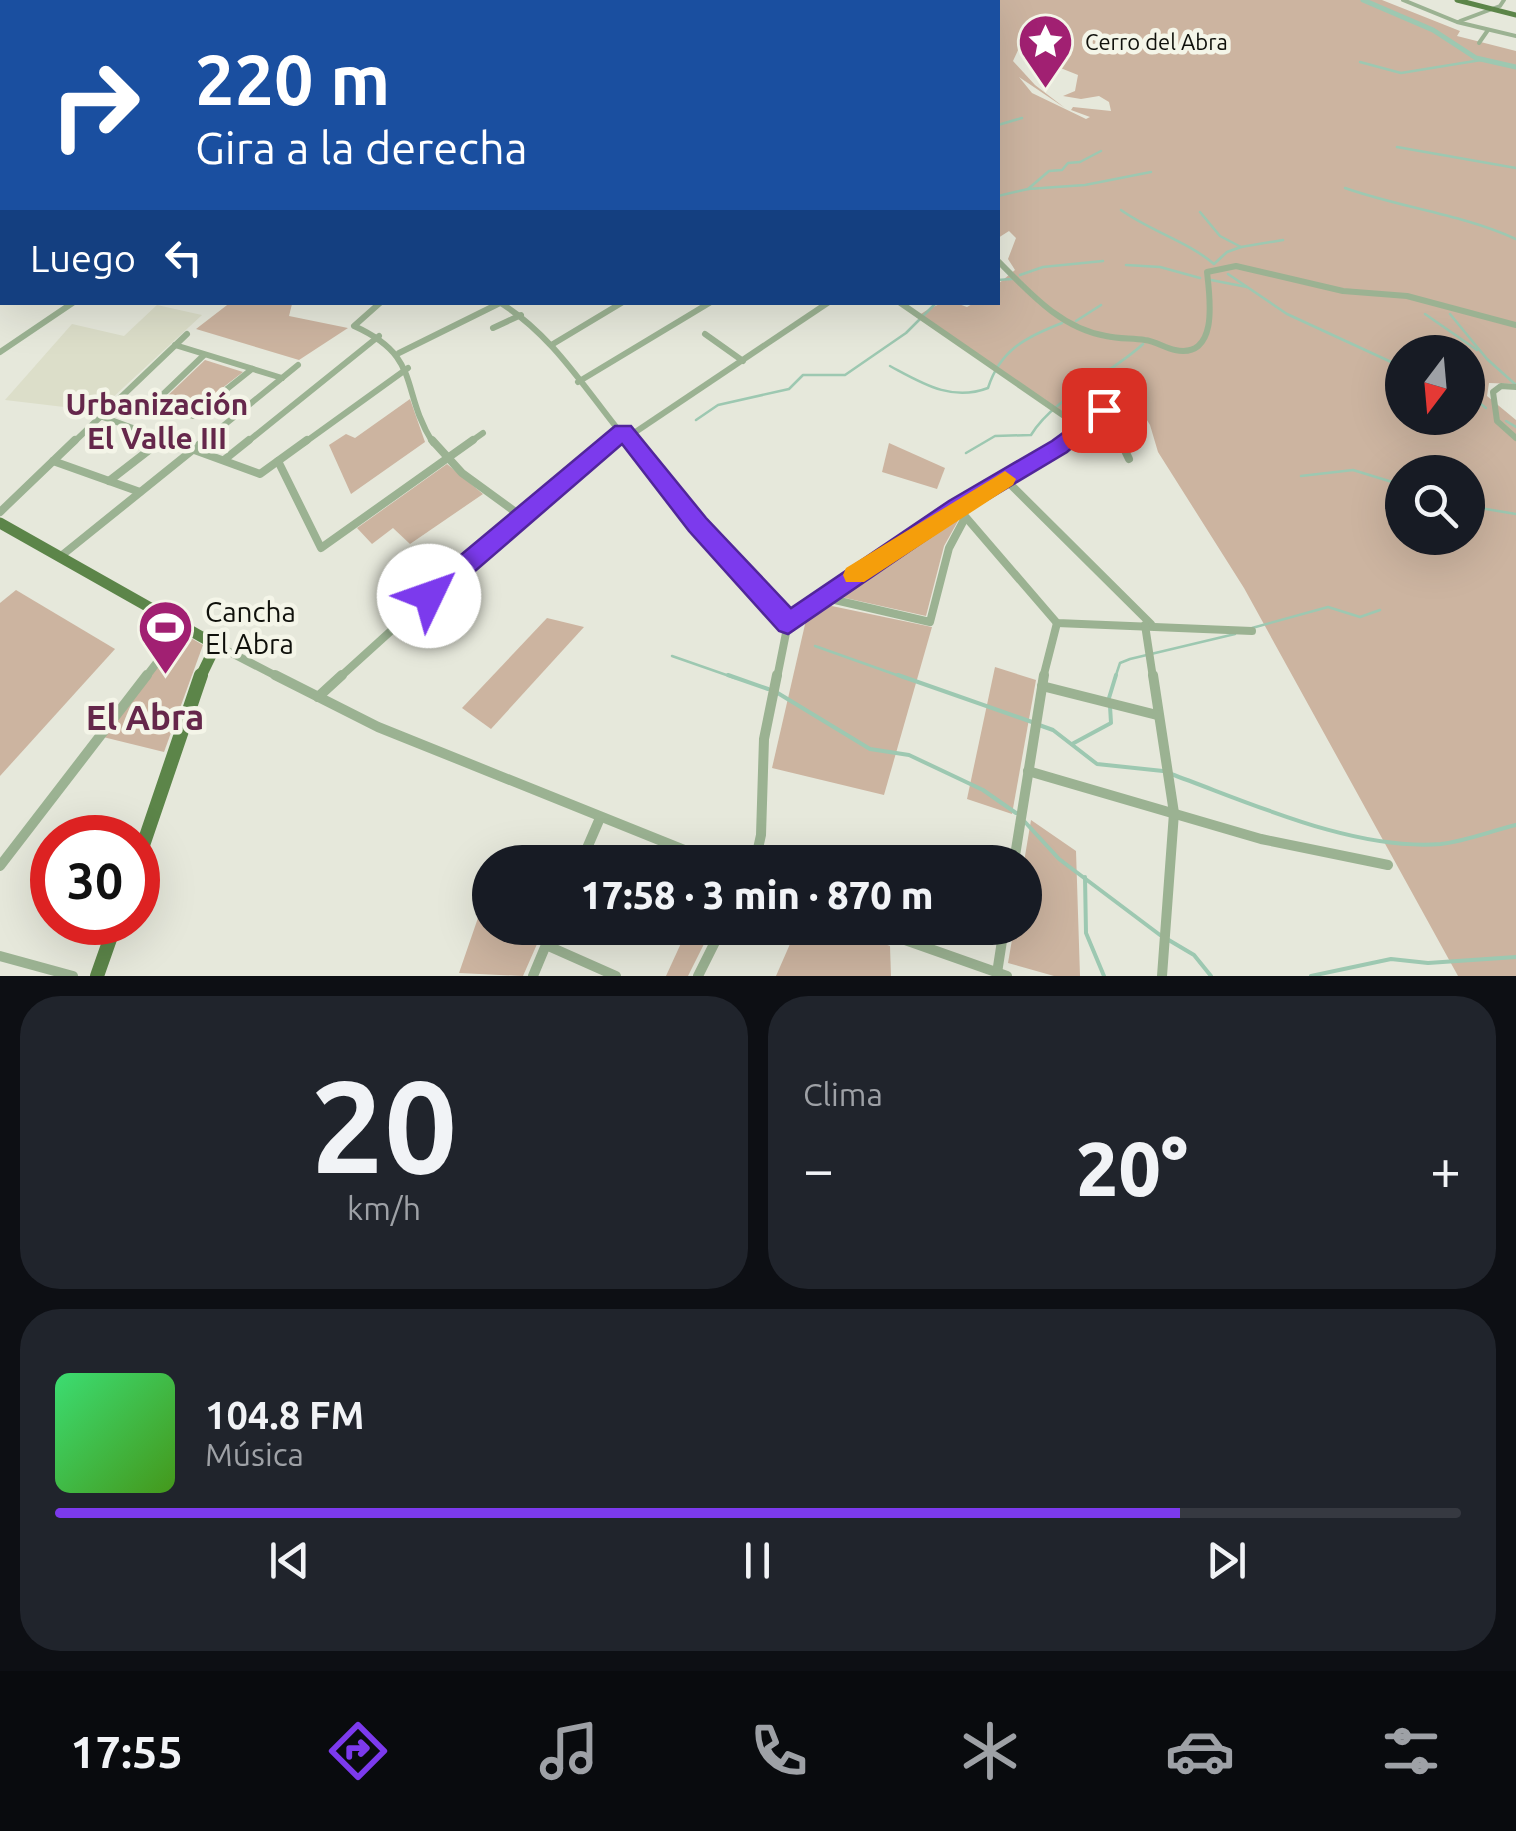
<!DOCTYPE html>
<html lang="es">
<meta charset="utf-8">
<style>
:root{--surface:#171b24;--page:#20242c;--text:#f1f3f6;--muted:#9ea1a6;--line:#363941;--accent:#7c3aed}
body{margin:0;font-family:Ubuntu,sans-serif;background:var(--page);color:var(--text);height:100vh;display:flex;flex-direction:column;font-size:38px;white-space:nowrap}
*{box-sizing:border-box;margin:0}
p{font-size:32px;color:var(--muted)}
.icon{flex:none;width:55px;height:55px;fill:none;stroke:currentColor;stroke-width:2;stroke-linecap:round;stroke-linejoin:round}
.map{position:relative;height:976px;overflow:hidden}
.side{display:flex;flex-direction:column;gap:20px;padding:20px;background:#0d0f14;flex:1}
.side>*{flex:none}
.banner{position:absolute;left:0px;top:0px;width:1000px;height:305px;box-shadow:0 10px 40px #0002;background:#1a4fa0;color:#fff;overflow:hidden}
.needle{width:65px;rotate:196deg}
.fabs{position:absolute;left:1385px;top:335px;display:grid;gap:20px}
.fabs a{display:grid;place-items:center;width:100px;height:100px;border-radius:50%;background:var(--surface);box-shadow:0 10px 40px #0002;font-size:50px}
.speed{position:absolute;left:30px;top:815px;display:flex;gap:20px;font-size:50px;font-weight:700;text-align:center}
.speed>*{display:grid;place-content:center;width:130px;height:130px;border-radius:50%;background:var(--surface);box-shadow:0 10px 40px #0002;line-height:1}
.speed .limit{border:15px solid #d22;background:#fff;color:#111}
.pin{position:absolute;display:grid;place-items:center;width:85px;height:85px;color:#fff;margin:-42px;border-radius:20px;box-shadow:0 5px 15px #0006}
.me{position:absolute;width:110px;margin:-55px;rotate:48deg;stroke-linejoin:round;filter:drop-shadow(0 0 8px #0008)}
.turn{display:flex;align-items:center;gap:35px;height:210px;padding:0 30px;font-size:45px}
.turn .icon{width:130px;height:130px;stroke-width:2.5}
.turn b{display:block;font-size:70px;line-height:85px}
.then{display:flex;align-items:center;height:95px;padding:0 30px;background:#0003;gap:20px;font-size:38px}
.big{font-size:75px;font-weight:800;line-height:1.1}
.side .card{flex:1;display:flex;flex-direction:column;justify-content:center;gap:15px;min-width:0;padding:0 35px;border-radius:40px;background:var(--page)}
.side .dial{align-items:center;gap:0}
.dial b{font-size:130px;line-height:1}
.song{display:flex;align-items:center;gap:30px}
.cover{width:120px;height:120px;border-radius:15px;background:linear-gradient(135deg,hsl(140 70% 55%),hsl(100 70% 35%))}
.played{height:10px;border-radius:5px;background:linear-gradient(90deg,var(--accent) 80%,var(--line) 80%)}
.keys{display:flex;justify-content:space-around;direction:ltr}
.heat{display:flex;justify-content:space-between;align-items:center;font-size:55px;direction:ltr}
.side .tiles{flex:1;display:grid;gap:20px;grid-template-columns:1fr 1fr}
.card:last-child{grid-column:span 2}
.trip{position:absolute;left:472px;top:845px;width:570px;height:100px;border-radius:50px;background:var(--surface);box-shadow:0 10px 40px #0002;font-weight:800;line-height:100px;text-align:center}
.dock{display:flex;height:160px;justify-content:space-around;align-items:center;background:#090b0e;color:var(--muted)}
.dock .icon{width:70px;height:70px}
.dock .active{color:var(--accent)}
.dock b{font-size:45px;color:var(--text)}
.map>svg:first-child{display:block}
.built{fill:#dcdec9}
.green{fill:#ccb4a0;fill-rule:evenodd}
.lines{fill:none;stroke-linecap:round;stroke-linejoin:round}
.stream-far1{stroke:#9dc8b1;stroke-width:2.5}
.stream{stroke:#9dc8b1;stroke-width:4}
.canal{stroke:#9dc8b1;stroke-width:5}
.major-tunnel{stroke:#c6c8bc;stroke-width:5;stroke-dasharray:5 2.5;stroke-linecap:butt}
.minor-far3{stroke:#9bb292;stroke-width:4}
.minor-far2{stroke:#9bb292;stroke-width:6}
.minor-far1{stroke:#9bb292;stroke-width:8}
.minor{stroke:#9bb292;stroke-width:10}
.major-far2{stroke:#5c8549;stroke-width:5}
.major-far1{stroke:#5c8549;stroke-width:11}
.major{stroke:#5c8549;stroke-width:14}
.route{fill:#7c3aed;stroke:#51269a;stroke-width:2.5}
.slow{fill:#f59e0b}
.labels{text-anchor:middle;stroke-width:9;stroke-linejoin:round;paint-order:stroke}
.far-poi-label{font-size:22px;fill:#0f100b;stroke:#f4f5e8;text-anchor:start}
.poi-label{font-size:28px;fill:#0f100b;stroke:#f4f5e8;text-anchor:start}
.neighbourhood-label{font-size:30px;font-weight:bold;fill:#65274b;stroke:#f4f5e8}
.near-neighbourhood-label{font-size:35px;font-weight:bold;fill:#65274b;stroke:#f4f5e8}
</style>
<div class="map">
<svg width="1516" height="976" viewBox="0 0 1516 976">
<rect width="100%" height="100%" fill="#e6e8db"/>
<polygon class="built" points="157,305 202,315 98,411 5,400 72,324 124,336"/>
<g class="green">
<path d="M978,0H1382L1460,31L1457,36L1516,51V384L1489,383L1487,396L1516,420V976H1458L1244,588L1158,452L1150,425L1132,396L1098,386L1065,416L916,317C934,305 946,298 967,307L974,303L998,302V284L1015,270L1008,259L1016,238L1009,231L998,238V2ZM1026,47L1046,55L1038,59L1078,75L1075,91L1063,96L1081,99L1099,96L1109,102L1111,111L1073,107L1071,110L1090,117L1086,119L1032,93L1019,77L1065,108L1035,85L1013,61L1019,48ZM1402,352H1468V418H1402ZM1402,472H1468V538H1402Z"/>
<polygon points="231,302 288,303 292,304 289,316 348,328 299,360 196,329"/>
<polygon points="205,360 243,372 190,413 160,403"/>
<polygon points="410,399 425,442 351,494 329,445 346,434 355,438"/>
<polygon points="889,443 945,468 937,489 882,472"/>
<polygon points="447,464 483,494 410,544 393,528 372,544 357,528"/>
<polygon points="953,514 958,521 944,546 926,616 832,595"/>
<polygon points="16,590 115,649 0,776 0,603"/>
<polygon points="827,605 932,627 884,795 772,768 806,620"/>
<polygon points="547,618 584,627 491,729 462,708"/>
<polygon points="182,633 203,645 164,752 103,737"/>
<polygon points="995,667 1036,680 1012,814 967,799"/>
<polygon points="1031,820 1076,851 1080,976 1054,976 1008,963 1014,928 1025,928 1024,862"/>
<polygon points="490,883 490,928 520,928 541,935 523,976 459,973"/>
<polygon points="688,928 712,928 688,976 666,976"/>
<polygon points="797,928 839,928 890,946 891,976 776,976"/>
</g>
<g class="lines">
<g class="stream-far1">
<polyline points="1360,62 1401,73 1481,60"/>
<polyline points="998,125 1022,118"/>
<polyline points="1397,147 1516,168"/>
<path d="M1345,188C1402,208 1461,214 1516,239"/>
<polyline points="1028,189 1085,185 1151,172"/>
<polyline points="998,196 1028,189 1049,171 1062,170 1068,163 1080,162 1101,151"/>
<path d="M1121,210C1150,231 1187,241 1214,264L1227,252L1241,247L1220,236L1200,212"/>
<polyline points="1241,247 1283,240"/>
<polyline points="1126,265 1160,267 1200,278"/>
<polyline points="1228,274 1287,314 1402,367"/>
<polyline points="1020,275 1043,267 1103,261"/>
<polyline points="998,280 1012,279"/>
<polyline points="1211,280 1247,287"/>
<polyline points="1425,314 1477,350"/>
<polyline points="1450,314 1487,359 1516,385"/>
<polyline points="1076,321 1101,305"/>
<path d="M890,366C922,383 951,402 988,388C1000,350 1026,337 1062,323"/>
<polyline points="1468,394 1486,408"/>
<polyline points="696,420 718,405 789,389 803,375 845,375 906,333 937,302"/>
<polyline points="1506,421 1516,427"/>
<path d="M966,453L995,436L1031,435C1054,397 1110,375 1143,344"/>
<polyline points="1301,476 1353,470 1402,485"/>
<polyline points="1468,506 1516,514"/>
<polyline points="1252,628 1328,607 1360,617 1380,610"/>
<polyline points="815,646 905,678"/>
<polyline points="672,656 735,678"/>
<polyline points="1115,678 1120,663 1130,659 1235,634"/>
</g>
<g class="stream">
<polyline points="728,675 768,689"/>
<polyline points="898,675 1032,722"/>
<polyline points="776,692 870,749 909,755 983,790 1016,813"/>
<polyline points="1109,698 1116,675"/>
<polyline points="1039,725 1053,730 1097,764 1163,771"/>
<polyline points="1072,744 1111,723 1110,706"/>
<path d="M1171,774C1251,803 1354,851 1441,844C1466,841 1491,831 1516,825"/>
<polyline points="1025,822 1059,859 1160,935"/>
<polyline points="1085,877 1086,933 1104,976"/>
<polyline points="1167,939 1194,955 1211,976"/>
<polyline points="1311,976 1391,959 1428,963 1516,957"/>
</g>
<polyline class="canal" points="1363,0 1433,30 1476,58 1516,67"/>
<polyline class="major-tunnel" points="744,2 760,0"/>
<g class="minor-far3">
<polyline points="122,0 131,2"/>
<polyline points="1403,0 1457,22 1516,36"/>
<polyline points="67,2 71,0"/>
<polyline points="154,2 158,0"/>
<polyline points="223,2 228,0"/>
<polyline points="259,2 264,0"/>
<polyline points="321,2 325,0"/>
<polyline points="1460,21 1500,6 1504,0"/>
<polyline points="1479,43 1488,30"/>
</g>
<g class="minor-far2">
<path d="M998,261C1029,292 1060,328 1106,336C1119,339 1132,338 1145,340C1155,341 1165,348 1175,350C1219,359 1210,298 1207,272L1236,266L1343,291L1407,296L1516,325"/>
<path d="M381,302L354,326C423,357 399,389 433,443"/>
<path d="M499,302C554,335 588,394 629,443"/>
<polyline points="899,302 1070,420 1073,426 1061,443"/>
<polyline points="493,328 521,315"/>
<polyline points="705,334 743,361"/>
<polyline points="553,344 623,302"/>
<polyline points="175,345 282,378"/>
<polyline points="0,352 74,302"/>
<polyline points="399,353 500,303"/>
<polyline points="204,355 154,403 193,416 252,369"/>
<polyline points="578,382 711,302"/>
<polyline points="1516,387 1501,386 1493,392 1497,421 1516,438"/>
<polyline points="100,416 174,443"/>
<polyline points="628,437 829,302"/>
<polyline points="73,443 187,334"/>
<polyline points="159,443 164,439"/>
<polyline points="202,443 298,365"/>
<polyline points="246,443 379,336"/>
<polyline points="304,443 408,368"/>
<polyline points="469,443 483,433"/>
<polyline points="610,443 623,432"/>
<polyline points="1065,443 1104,409 1121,443"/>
</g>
<g class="minor-far1">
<polyline points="167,440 260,474 307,440"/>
<polyline points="432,440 462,473 521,516"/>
<polyline points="627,440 788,623 777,678"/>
<polyline points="1120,440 1129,459"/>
<polyline points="1060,447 1061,440"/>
<polyline points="224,460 249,440"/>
<polyline points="53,461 140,492"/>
<polyline points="278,461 321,548 473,440"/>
<polyline points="1005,479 1151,624"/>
<polyline points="109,481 162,440"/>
<polyline points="957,507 1057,623 1252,631"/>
<polyline points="0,512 75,440"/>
<polyline points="61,556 205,440"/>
<polyline points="822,597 930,622 949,548 965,518"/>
<polyline points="788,623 957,507 1068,440"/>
<polyline points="1145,625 1153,678"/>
<polyline points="216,645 280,678"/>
<polyline points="145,678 185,626"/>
<polyline points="339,678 478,552 613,440"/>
<polyline points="1043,678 1057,623"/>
</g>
<g class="minor">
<polyline points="275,675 378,727 714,862"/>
<polyline points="1153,675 1174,813 1162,976"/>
<polyline points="1042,686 1157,715"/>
<polyline points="318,697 342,675"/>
<polyline points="1028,771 1261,839 1388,865"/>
<polyline points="581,862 600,818"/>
<polyline points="755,862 761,835 764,739 777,675"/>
<polyline points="1014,862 1044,675"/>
<polyline points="0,866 147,675"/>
<polyline points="871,928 1007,976"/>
<polyline points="546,945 616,976"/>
<polyline points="0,956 73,976"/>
<polyline points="997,973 1004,928"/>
<polyline points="533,976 553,928"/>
<polyline points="698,976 722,928"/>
</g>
<g class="major-far2">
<polyline points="337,0 368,2"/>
<polyline points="371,0 402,2"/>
<polyline points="1457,0 1516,15"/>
</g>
<polyline class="major-far1" points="0,523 216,645 200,678"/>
<g class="major">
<polyline points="138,860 201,675"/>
<polyline points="97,976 116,922"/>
</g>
</g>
<polygon class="route" points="1104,403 1114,410 1111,414 1067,452 965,513 788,634 779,631 689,531 622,444 438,603 429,606 420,603 417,596 420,589 615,426 631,426 706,518 791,608 949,501 1052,441"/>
<polygon class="slow" points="1005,471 1016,479 1013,485 864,582 846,582 843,575 846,568"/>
<defs>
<symbol id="sight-pin" viewBox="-11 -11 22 30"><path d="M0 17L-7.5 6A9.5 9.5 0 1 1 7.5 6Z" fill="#a12072" stroke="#f4f5e8"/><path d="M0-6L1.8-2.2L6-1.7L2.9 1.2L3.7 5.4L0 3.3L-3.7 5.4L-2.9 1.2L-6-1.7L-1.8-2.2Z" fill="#fff"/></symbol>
<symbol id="stadium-pin" viewBox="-11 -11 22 30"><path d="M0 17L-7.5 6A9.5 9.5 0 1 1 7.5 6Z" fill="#a12072" stroke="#f4f5e8"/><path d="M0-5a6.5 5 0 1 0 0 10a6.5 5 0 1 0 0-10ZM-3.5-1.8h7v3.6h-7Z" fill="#fff"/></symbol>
</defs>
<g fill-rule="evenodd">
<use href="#sight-pin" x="1014" y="10" width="63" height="86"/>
<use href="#stadium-pin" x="134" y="596" width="63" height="86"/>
</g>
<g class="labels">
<g class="far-poi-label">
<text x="1085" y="50">Cerro del Abra</text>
</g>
<g class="poi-label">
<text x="205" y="622">Cancha<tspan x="205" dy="32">El Abra</tspan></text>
</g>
<g class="neighbourhood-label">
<text x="157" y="415">Urbanización<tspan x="157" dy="34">El Valle III</tspan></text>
</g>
<g class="near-neighbourhood-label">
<text x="145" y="730">El Abra</text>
</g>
</g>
</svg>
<div class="fabs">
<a><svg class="needle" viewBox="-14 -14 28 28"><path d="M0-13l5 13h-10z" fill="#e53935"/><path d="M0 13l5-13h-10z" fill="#9ea1a6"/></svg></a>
<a><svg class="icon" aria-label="search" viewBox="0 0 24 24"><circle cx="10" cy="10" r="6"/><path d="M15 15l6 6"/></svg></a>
</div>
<div class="speed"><div class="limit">30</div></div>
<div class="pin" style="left:1104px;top:410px;background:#d93025"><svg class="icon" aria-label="arrive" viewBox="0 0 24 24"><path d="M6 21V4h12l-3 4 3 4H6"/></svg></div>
<svg class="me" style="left:429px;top:596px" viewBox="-20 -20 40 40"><circle r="19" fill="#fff"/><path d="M0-13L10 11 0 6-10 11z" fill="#7c3aed"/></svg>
<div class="trip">17:58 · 3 min · 870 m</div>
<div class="banner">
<div class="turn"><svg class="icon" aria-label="right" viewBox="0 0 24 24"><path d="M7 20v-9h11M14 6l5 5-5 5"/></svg><div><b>220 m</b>Gira a la derecha</div></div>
<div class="then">Luego<svg class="icon" aria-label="left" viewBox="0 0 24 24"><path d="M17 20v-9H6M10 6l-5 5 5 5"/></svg></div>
</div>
</div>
<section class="side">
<div class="tiles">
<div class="card dial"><b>20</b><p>km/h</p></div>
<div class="card"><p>Clima</p>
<div class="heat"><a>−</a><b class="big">20°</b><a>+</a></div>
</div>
<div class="card">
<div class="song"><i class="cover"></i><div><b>104.8 FM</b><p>Música</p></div></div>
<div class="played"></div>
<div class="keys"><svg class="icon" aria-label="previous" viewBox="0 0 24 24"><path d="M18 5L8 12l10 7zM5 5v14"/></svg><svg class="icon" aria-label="pause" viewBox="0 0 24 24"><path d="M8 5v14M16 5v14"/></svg><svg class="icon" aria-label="next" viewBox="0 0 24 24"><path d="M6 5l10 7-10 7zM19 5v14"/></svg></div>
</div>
</div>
</section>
<nav class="dock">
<b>17:55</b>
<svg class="icon active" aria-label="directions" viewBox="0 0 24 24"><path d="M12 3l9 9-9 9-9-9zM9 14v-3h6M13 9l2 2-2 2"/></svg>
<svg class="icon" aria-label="music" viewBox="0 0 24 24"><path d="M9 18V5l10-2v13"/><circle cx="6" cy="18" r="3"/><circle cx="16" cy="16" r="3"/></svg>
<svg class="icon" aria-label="phone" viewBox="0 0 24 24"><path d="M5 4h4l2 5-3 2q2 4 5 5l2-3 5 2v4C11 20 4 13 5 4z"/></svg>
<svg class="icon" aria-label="climate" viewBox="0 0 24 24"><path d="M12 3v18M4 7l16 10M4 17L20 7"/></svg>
<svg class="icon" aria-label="car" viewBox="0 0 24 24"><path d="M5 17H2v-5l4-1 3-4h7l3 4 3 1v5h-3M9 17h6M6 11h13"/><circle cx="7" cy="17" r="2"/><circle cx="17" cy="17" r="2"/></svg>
<svg class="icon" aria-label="filters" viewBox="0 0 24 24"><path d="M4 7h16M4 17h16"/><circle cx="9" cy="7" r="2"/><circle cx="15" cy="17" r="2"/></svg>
</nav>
